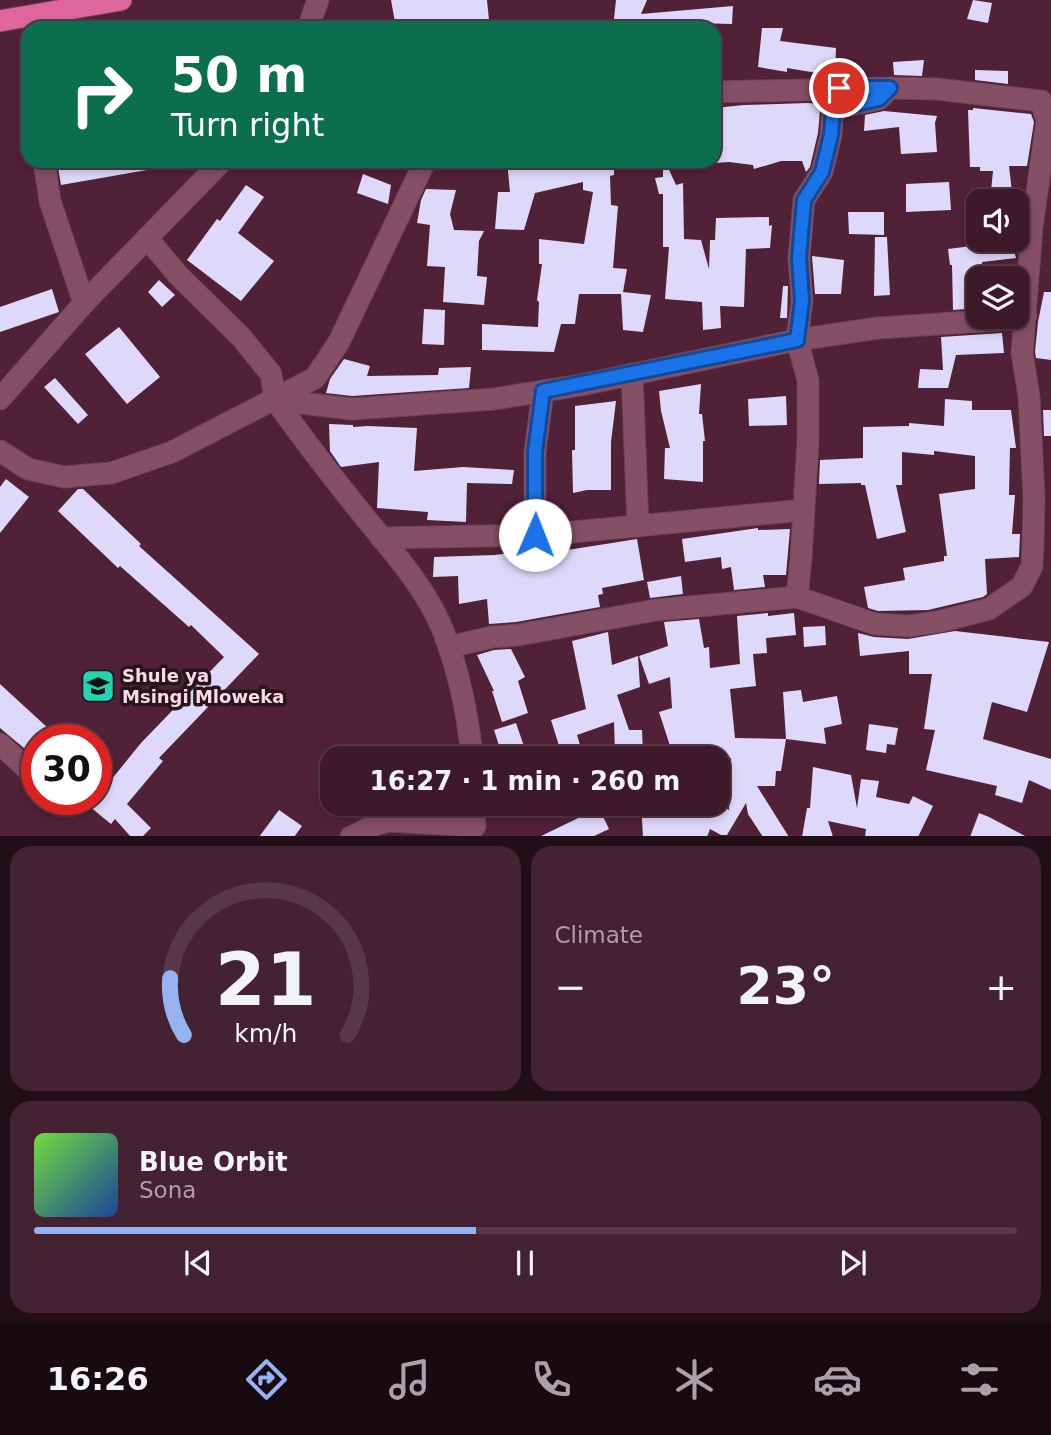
<!DOCTYPE html>
<meta charset="utf-8">
<style>
:root{--surface:#3d1929;--page:#442231;--text:#f1f3f6;--muted:#ada0a8;--line:#563846;--accent:#95b2f1}
body{margin:0;font-family:"DejaVu Sans",sans-serif;background:var(--page);color:var(--text);height:100vh;display:flex;flex-direction:column;font-size:26px;white-space:nowrap}
*{box-sizing:border-box;margin:0}
p{font-size:23px;color:var(--muted)}
.icon{flex:none;width:38px;height:38px;fill:none;stroke:currentColor;stroke-width:2;stroke-linecap:round;stroke-linejoin:round}
.map{position:relative;height:836px;overflow:hidden}
.side{display:flex;flex-direction:column;gap:10px;padding:10px;background:#220e17;flex:1}
.side>*{flex:none}
.banner{position:absolute;left:21px;top:21px;width:700px;height:147px;border-radius:21px;box-shadow:0 4px 10px #0003,0 0 0 2px var(--line);background:#0b6e4f;color:#fff;overflow:hidden}
.buttons{position:absolute;left:966px;top:189px;display:grid;gap:14px}
.buttons a{display:grid;place-items:center;width:63px;height:63px;border-radius:14px;background:var(--surface);box-shadow:0 4px 10px #0003,0 0 0 2px var(--line);font-size:35px}
.speed{position:absolute;left:21px;top:724px;display:flex;gap:14px;font-size:35px;font-weight:700;text-align:center}
.speed>*{display:grid;place-content:center;width:91px;height:91px;border-radius:50%;background:var(--surface);box-shadow:0 4px 10px #0003,0 0 0 2px var(--line);line-height:1}
.speed .limit{border:10px solid #d22;background:#fff;color:#111}
.pin{position:absolute;display:grid;place-items:center;width:60px;height:60px;color:#fff;margin:-30px;border:4px solid #fff;border-radius:50%;box-shadow:0 2px 7px #0007}
.me{position:absolute;width:77px;margin:-38px;rotate:1deg;stroke-linejoin:round;filter:drop-shadow(0 0 5px #0008)}
.turn{display:flex;align-items:center;gap:24px;height:147px;padding:0 35px;font-size:32px}
.turn .icon{width:91px;height:91px;stroke-width:2.5}
.turn b{display:block;font-size:49px;line-height:60px}
.big{font-size:52px;font-weight:800;line-height:1.1}
.side .tile{flex:1;display:flex;flex-direction:column;justify-content:center;gap:10px;min-width:0;padding:0 24px;border-radius:21px;background:var(--page)}
.side .dial{align-items:center;gap:0}
.dial svg{height:182px;overflow:visible;fill:none;stroke:var(--line);stroke-width:7;stroke-linecap:round;text-anchor:middle}
.dial text{fill:var(--text);stroke:none}
.song{display:flex;align-items:center;gap:21px}
.cover{width:84px;height:84px;border-radius:10px;background:linear-gradient(135deg,hsl(100 70% 55%),hsl(220 70% 35%))}
.played{height:7px;border-radius:4px;background:linear-gradient(90deg,var(--accent) 45%,var(--line) 45%)}
.keys{display:flex;justify-content:space-around;direction:ltr}
.heat{display:flex;justify-content:space-between;align-items:center;font-size:38px;direction:ltr}
.side .tiles{flex:1;display:grid;gap:10px;grid-template-columns:1fr 1fr}
.tile:last-child{grid-column:span 2}
.trip{position:absolute;left:320px;top:746px;width:410px;height:70px;border-radius:21px;background:var(--surface);box-shadow:0 4px 10px #0003,0 0 0 2px var(--line);font-weight:800;line-height:70px;text-align:center}
.menu{display:flex;height:112px;justify-content:space-around;align-items:center;background:#180a10;color:var(--muted)}
.menu .icon{width:49px;height:49px}
.menu .on{color:var(--accent)}
.menu b{font-size:32px;color:var(--text)}
.map>svg:first-child{display:block}
.building{fill:#ded8fa}
.lines{fill:none;stroke-linecap:round;stroke-linejoin:round}
.minor-casing{stroke:#6c4256;stroke-width:23}
.secondary-casing{stroke:#6c4256;stroke-width:23}
.trunk-casing{stroke:#6c4256;stroke-width:23}
.minor{stroke:#854f66;stroke-width:21}
.secondary{stroke:#854f66;stroke-width:21}
.trunk{stroke:#de669d;stroke-width:21}
.route-casing{stroke:#114b97;stroke-width:18}
.route{stroke:#1a73e8;stroke-width:12}
.labels{text-anchor:middle;stroke-width:7;stroke-linejoin:round;paint-order:stroke}
.poi-label{font-size:18px;font-weight:bold;fill:#fbdae6;stroke:#2a141d;text-anchor:start}
</style>
<div class="map">
<svg width="1051" height="837" viewBox="0 0 1051 837">
<rect width="100%" height="100%" fill="#512137"/>
<g class="building">
<polygon points="391,0 487,0 489,20 437,24 438,28 396,28"/>
<polygon points="616,0 647,0 641,14 733,6 732,24 693,23 693,28 613,28"/>
<polygon points="973,0 992,3 988,23 967,19"/>
<polygon points="762,28 783,28 780,41 836,48 835,76 787,68 787,72 758,67"/>
<polygon points="924,60 922,76 894,75 893,62"/>
<polygon points="975,70 1008,71 1008,84 975,80"/>
<polygon points="808,103 820,104 820,111 818,133 810,167 806,172 802,161 781,161 754,169 753,165 729,162 714,163 714,108 744,105"/>
<polygon points="973,108 1031,114 1034,122 1027,166 1009,166 1013,201 990,201 993,171 980,171 980,167 970,167 968,110 973,110"/>
<polygon points="884,111 937,116 935,123 937,152 901,154 899,127 864,131 865,115"/>
<polygon points="57,161 146,161 147,170 61,185"/>
<polygon points="507,161 561,165 562,168 614,170 614,175 610,176 611,205 618,206 613,268 627,269 623,292 651,295 643,332 623,330 621,294 579,294 575,324 561,324 554,352 482,350 482,324 538,327 539,302 537,300 542,264 539,264 539,239 584,244 593,192 583,190 583,182 535,193 524,230 495,229 498,192 510,192"/>
<polygon points="663,161 665,161 676,185 683,183 684,239 701,240 709,269 710,240 715,240 716,218 769,217 769,226 772,225 770,248 746,249 744,307 720,306 721,328 703,330 702,302 665,299 669,247 663,247 663,194 659,194 655,178 663,177"/>
<polygon points="363,174 391,185 388,204 357,193"/>
<polygon points="949,182 951,210 906,212 906,184"/>
<polygon points="246,185 264,197 238,233 274,261 241,301 187,260 217,219 220,221"/>
<polygon points="426,189 456,190 450,214 454,230 484,231 479,241 477,276 487,277 484,305 443,302 445,267 427,266 430,225 417,223 421,200"/>
<polygon points="848,212 884,212 884,235 849,234"/>
<polygon points="875,237 887,237 890,295 874,296"/>
<polygon points="1011,241 1016,258 982,262 983,278 978,278 978,308 953,310 952,265 950,265 948,249"/>
<polygon points="812,256 844,260 841,294 815,294"/>
<polygon points="159,280 175,295 162,307 148,292"/>
<polygon points="783,286 788,286 787,318 780,318"/>
<polygon points="52,289 59,312 0,332 0,307"/>
<polygon points="1044,292 1051,292 1051,360 1036,358 1035,352 1038,322"/>
<polygon points="424,309 445,310 444,345 422,344"/>
<polygon points="119,327 160,377 127,404 85,354"/>
<polygon points="1002,333 1004,353 956,355 948,388 918,388 920,369 943,370 941,337"/>
<polygon points="344,359 370,366 367,376 438,375 439,368 471,367 469,388 352,396 326,393 330,379"/>
<polygon points="55,378 88,415 78,424 44,387"/>
<polygon points="701,384 699,414 702,414 705,441 703,441 703,482 664,479 665,448 670,448 661,411 659,391"/>
<polygon points="786,396 787,425 749,426 748,399"/>
<polygon points="945,399 972,401 972,410 1011,410 1016,448 1010,448 1009,495 1015,495 1012,534 1020,534 1019,557 985,559 987,594 983,597 928,610 878,611 868,608 864,587 905,580 903,568 944,561 944,556 947,556 939,494 975,489 975,456 934,451 934,455 902,452 902,485 896,485 906,532 877,539 865,485 861,485 861,483 819,484 820,460 863,458 863,427 909,426 909,423 944,426"/>
<polygon points="616,401 611,442 611,490 587,490 573,493 572,450 575,450 575,406"/>
<polygon points="1043,410 1051,410 1051,436 1044,436"/>
<polygon points="329,424 353,425 353,427 367,426 417,428 414,471 463,467 514,470 512,484 467,483 466,522 427,520 428,512 377,508 379,462 341,467 330,451"/>
<polygon points="6,479 29,497 0,533 0,487"/>
<polygon points="78,489 83,489 141,544 139,546 259,654 159,758 163,761 127,804 151,828 142,837 131,837 115,819 111,824 89,806 96,800 96,767 111,780 141,743 224,657 191,625 189,627 120,566 118,568 58,511"/>
<polygon points="758,528 758,530 790,529 786,575 763,575 765,587 734,590 731,567 722,569 721,557 685,562 682,539"/>
<polygon points="637,539 644,580 602,588 603,594 598,595 600,607 516,622 489,624 487,599 459,604 458,576 433,577 434,557 495,555 542,549 542,554"/>
<polygon points="681,576 683,594 650,598 647,582"/>
<polygon points="768,613 768,616 794,613 796,635 766,638 767,653 753,654 756,686 730,689 735,738 786,739 781,771 776,771 775,786 757,786 789,837 763,837 748,814 746,803 727,835 721,835 710,829 707,837 643,837 641,803 718,803 729,810 731,758 674,758 659,712 672,708 670,677 649,684 639,656 668,646 664,622 699,619 704,648 709,647 710,668 740,664 737,616"/>
<polygon points="825,626 826,645 804,647 803,627"/>
<polygon points="955,631 1049,642 1027,712 992,702 983,739 1051,759 1051,790 1029,780 1022,803 995,795 997,786 926,770 935,730 924,729 932,674 909,674 909,651 860,656 858,633 874,637 908,639"/>
<polygon points="608,632 612,665 638,656 640,687 617,695 629,730 642,730 643,753 615,755 614,722 577,735 580,745 561,752 551,720 586,709 572,641"/>
<polygon points="511,649 525,677 518,681 528,713 502,722 492,691 494,691 477,655 494,650"/>
<polygon points="0,684 61,740 37,740 37,759 0,728"/>
<polygon points="801,690 803,702 837,696 842,724 824,728 826,744 786,739 783,692"/>
<polygon points="516,723 528,758 503,758 494,730"/>
<polygon points="869,724 898,728 895,745 887,744 886,753 866,750"/>
<polygon points="813,767 851,775 857,808 861,779 879,781 876,797 909,804 913,796 933,806 918,837 865,837 866,829 828,821 833,837 802,837 807,808 810,808"/>
<polygon points="599,808 609,829 592,837 539,837"/>
<polygon points="279,810 302,826 294,837 259,837"/>
<polygon points="979,813 989,817 1027,837 970,837"/>
</g>
<g class="lines">
<defs>
<g id="minor">
<polyline points="44,161 50,201 84,303"/>
<polyline points="147,238 178,275 241,337 271,374 275,400 352,409 494,399 581,385 797,340 878,328 999,320 1026,315"/>
<polyline points="632,374 638,526"/>
<path d="M275,400C302,437 330,474 359,510C388,546 424,585 442,628C458,668 468,715 472,758"/>
<polyline points="0,451 28,469 64,477 111,473 172,452 315,378 339,342 425,161"/>
<polyline points="535,535 535,452 543,391"/>
<polyline points="381,538 542,535 804,510"/>
<polyline points="797,597 801,559 808,441 808,380 797,340 802,301 799,258 804,200 822,172 831,135 833,109 879,99 886,92"/>
<polyline points="449,647 492,637 518,635 656,610 797,597 875,624 909,626 942,621 989,609 1022,586 1032,566 1033,545 1034,497 1029,396 1022,353 1032,227 1047,121 1041,101 936,89 890,88 714,92"/>
<polyline points="0,744 37,778"/>
<polyline points="61,800 69,806"/>
<polyline points="467,835 475,826 473,803"/>
<polyline points="351,837 377,824 389,821 475,826"/>
</g>
<g id="secondary">
<polyline points="308,28 318,0"/>
<polyline points="0,399 84,303 222,161"/>
</g>
<polyline id="trunk" points="0,21 121,0"/>
</defs>
<use href="#minor" class="minor-casing"/>
<use href="#secondary" class="secondary-casing"/>
<use href="#trunk" class="trunk-casing"/>
<use href="#minor" class="minor"/>
<use href="#secondary" class="secondary"/>
<use href="#trunk" class="trunk"/>
</g>
<g class="lines">
<defs>
<polyline id="route" points="535,535 535,452 543,391 797,340 802,301 799,258 804,200 822,172 831,135 833,109 879,99 890,88 839,88"/>
</defs>
<use href="#route" class="route-casing"/>
<use href="#route" class="route"/>
</g>
<defs>
<symbol id="school-square" viewBox="-11 -11 22 22"><rect x="-9" y="-9" width="18" height="18" rx="4" fill="#20d5b0" stroke="#2a141d"/><path d="M0-5L7-2L0 1L-7-2ZM-4 1L0 2.5L4 1V4Q0 6-4 4Z" fill="#111"/></symbol>
</defs>
<g fill-rule="evenodd">
<use href="#school-square" x="79" y="667" width="38" height="38"/>
</g>
<g class="labels">
<g class="poi-label">
<text x="122" y="682">Shule ya<tspan x="122" dy="21">Msingi Mloweka</tspan></text>
</g>
</g>
</svg>
<div class="buttons">
<a><svg class="icon" aria-label="sound" viewBox="0 0 24 24"><path d="M4 9h4l5-4v14l-5-4H4zM17 9q2 3 0 6"/></svg></a>
<a><svg class="icon" aria-label="layers" viewBox="0 0 24 24"><path d="M12 4l9 5-9 5-9-5zM3 14l9 5 9-5"/></svg></a>
</div>
<div class="speed"><div class="limit">30</div></div>
<div class="pin" style="left:839px;top:88px;background:#d93025"><svg class="icon" aria-label="arrive" viewBox="0 0 24 24"><path d="M6 21V4h12l-3 4 3 4H6"/></svg></div>
<svg class="me" style="left:535px;top:535px" viewBox="-20 -20 40 40"><circle r="19" fill="#fff"/><path d="M0-13L10 11 0 6-10 11z" fill="#1a73e8"/></svg>
<div class="trip">16:27 · 1 min · 260 m</div>
<div class="banner">
<div class="turn"><svg class="icon" aria-label="right" viewBox="0 0 24 24"><path d="M7 20v-9h11M14 6l5 5-5 5"/></svg><div><b>50 m</b>Turn right</div></div>
</div>
</div>
<section class="side">
<div class="tiles">
<div class="tile dial"><svg viewBox="0 0 100 80">
<path d="M14 69A42 42 0 1 1 86 69"/>
<path d="M14 69A42 42 0 0 1 8 44" stroke="#95b2f1"/>
<text x="50" y="56" font-size="32" font-weight="700">21</text>
<text x="50" y="72" font-size="11">km/h</text>
</svg></div>
<div class="tile"><p>Climate</p>
<div class="heat"><a>−</a><b class="big">23°</b><a>+</a></div>
</div>
<div class="tile">
<div class="song"><i class="cover"></i><div><b>Blue Orbit</b><p>Sona</p></div></div>
<div class="played"></div>
<div class="keys"><svg class="icon" aria-label="previous" viewBox="0 0 24 24"><path d="M18 5L8 12l10 7zM5 5v14"/></svg><svg class="icon" aria-label="pause" viewBox="0 0 24 24"><path d="M8 5v14M16 5v14"/></svg><svg class="icon" aria-label="next" viewBox="0 0 24 24"><path d="M6 5l10 7-10 7zM19 5v14"/></svg></div>
</div>
</div>
</section>
<nav class="menu">
<b>16:26</b>
<svg class="icon on" aria-label="directions" viewBox="0 0 24 24"><path d="M12 3l9 9-9 9-9-9zM9 14v-3h6M13 9l2 2-2 2"/></svg>
<svg class="icon" aria-label="music" viewBox="0 0 24 24"><path d="M9 18V5l10-2v13"/><circle cx="6" cy="18" r="3"/><circle cx="16" cy="16" r="3"/></svg>
<svg class="icon" aria-label="phone" viewBox="0 0 24 24"><path d="M5 4h4l2 5-3 2q2 4 5 5l2-3 5 2v4C11 20 4 13 5 4z"/></svg>
<svg class="icon" aria-label="climate" viewBox="0 0 24 24"><path d="M12 3v18M4 7l16 10M4 17L20 7"/></svg>
<svg class="icon" aria-label="car" viewBox="0 0 24 24"><path d="M5 17H2v-5l4-1 3-4h7l3 4 3 1v5h-3M9 17h6M6 11h13"/><circle cx="7" cy="17" r="2"/><circle cx="17" cy="17" r="2"/></svg>
<svg class="icon" aria-label="filters" viewBox="0 0 24 24"><path d="M4 7h16M4 17h16"/><circle cx="9" cy="7" r="2"/><circle cx="15" cy="17" r="2"/></svg>
</nav>
